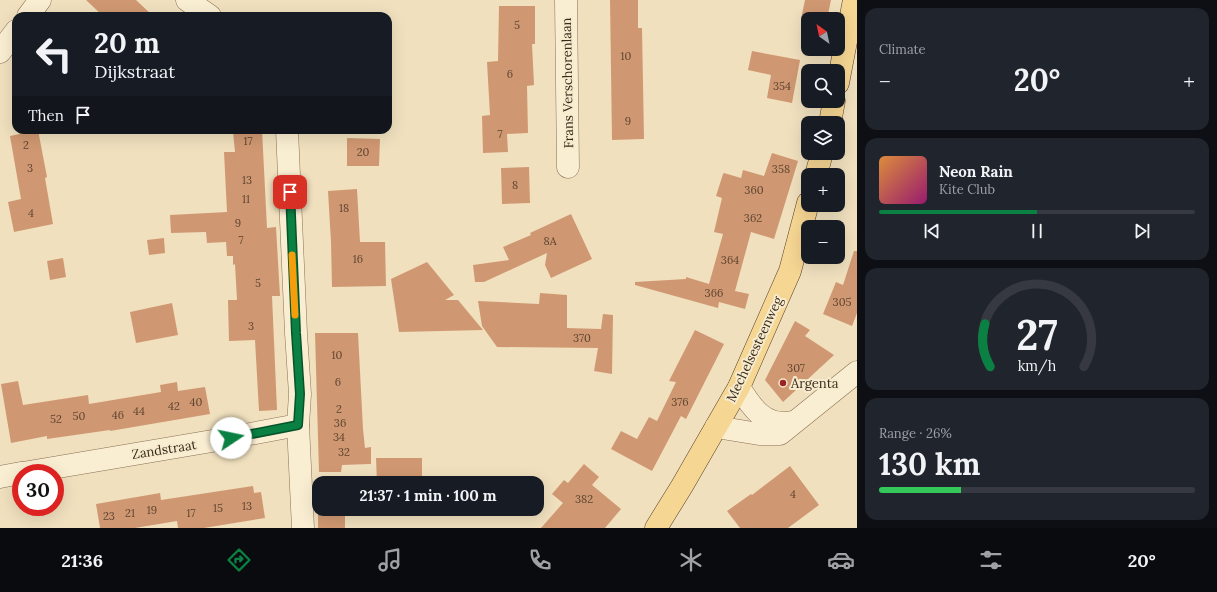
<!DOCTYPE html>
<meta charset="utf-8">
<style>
:root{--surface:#171b24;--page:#20242c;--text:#f1f3f6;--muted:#9ea1a6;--line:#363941;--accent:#0b8043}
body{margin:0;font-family:Lora,serif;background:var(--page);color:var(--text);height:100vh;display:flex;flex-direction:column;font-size:15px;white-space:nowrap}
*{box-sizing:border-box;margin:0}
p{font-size:13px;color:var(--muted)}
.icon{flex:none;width:22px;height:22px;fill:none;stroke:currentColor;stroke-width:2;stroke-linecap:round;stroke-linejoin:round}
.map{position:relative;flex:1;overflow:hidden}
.sheet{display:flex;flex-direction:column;gap:8px;padding:8px;background:#0d0f14;width:360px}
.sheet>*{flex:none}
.banner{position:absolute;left:12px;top:12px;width:380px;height:122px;border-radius:12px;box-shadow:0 4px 16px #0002;background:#171b24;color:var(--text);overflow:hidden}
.needle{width:26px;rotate:327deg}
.fabs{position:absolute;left:801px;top:12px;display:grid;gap:8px}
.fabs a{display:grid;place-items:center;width:44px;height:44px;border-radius:8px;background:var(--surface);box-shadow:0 4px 16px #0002;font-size:20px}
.speed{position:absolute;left:12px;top:464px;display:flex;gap:8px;font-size:20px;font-weight:700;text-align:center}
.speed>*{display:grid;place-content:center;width:52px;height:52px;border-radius:50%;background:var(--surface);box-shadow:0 4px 16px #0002;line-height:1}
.speed .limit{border:6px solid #d22;background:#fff;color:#111}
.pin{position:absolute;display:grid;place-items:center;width:34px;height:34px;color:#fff;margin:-17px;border-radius:8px;box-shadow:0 2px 6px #0006}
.me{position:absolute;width:44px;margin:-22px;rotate:79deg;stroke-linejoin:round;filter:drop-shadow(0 0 3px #0008)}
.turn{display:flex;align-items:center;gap:14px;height:84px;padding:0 16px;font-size:18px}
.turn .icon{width:52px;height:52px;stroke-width:2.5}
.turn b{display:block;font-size:28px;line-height:34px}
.then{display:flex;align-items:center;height:38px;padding:0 16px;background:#0003;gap:8px;font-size:15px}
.big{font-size:30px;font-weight:800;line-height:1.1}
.sheet .card{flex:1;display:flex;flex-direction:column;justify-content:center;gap:6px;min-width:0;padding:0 14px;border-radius:12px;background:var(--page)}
.sheet .dial{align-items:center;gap:0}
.dial svg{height:104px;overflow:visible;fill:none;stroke:var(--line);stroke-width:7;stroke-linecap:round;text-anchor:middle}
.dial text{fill:var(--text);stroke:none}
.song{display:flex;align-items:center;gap:12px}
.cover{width:48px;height:48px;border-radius:6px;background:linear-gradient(135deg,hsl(30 70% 55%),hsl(320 70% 35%))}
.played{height:4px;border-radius:2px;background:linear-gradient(90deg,var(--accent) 50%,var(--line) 50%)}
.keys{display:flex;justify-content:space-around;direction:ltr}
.heat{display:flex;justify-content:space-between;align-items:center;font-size:22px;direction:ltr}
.charge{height:6px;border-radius:3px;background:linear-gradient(90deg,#34c759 26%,var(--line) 0)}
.trip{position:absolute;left:312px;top:476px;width:232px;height:40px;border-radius:12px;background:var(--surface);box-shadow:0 4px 16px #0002;font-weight:800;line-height:40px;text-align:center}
.tabs{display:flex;height:64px;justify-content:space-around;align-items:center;background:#090b0e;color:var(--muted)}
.tabs .icon{width:28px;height:28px}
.tabs .active{color:var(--accent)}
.tabs b{font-size:18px;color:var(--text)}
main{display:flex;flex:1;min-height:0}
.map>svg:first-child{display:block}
.building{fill:#d09872}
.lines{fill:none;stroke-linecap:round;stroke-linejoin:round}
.minor-casing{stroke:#897056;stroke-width:23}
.major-casing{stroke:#563e2b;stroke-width:23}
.minor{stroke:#faeed2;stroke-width:22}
.major{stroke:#f6d693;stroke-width:22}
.route-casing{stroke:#07532c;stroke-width:10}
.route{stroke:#0b8043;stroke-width:7}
.slow{stroke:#f59e0b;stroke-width:7}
.poi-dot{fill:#9b2326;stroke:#f7ebce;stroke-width:1.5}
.labels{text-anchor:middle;stroke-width:4;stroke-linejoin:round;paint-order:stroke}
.number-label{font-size:11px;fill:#5e4531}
.street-label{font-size:13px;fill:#38291b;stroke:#f7ebce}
.poi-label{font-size:13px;fill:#38291b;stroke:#f7ebce;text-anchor:start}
</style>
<main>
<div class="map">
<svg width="857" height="528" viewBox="0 0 857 528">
<rect width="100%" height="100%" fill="#f0e0be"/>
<g class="building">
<polygon points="86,0 136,0 153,16 103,16"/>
<polygon points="610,0 638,0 638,28 642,28 644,139 612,140"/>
<polygon points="805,0 831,0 827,19 801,19"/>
<polygon points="499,6 535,6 535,44 532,44 534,85 527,86 528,133 507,134 508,152 483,153 482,116 490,115 487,62 498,61"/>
<polygon points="752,51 800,60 792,103 767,98 771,75 748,70"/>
<polygon points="38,130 47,177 45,178 53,224 14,232 8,202 21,199 10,136"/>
<polygon points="262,130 267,228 276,227 280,296 272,296 277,410 259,411 255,340 229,341 228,300 237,300 235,264 233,265 233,256 227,256 226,242 207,243 206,232 171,233 170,215 227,212 224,152 235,152 233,132"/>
<polygon points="347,138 380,139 379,166 347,166"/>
<polygon points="772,153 798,161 774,239 751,232 735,291 749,294 745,309 719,302 718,308 635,285 635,282 686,279 686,277 709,284 723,234 714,232 722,198 716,196 723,174 724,173 741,178 743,170 764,176"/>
<polygon points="529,167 530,203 502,204 501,168"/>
<polygon points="357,189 360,242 385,242 386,286 332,287 331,242 328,191"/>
<polygon points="571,214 592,259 551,278 545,265 547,253 484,282 475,282 473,265 509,260 503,247 531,235 530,233"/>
<polygon points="164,238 165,253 149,255 147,240"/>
<polygon points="854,251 857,251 857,313 852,326 823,314 836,282 843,285"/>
<polygon points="63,258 66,277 50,280 47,261"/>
<polygon points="427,262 454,295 445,300 458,300 483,330 399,332 391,279"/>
<polygon points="540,293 567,295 567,328 601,329 603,314 613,315 612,374 594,371 598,348 497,347 482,326 478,301 539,304"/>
<polygon points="172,303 178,335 136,343 130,312"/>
<polygon points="795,321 810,330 805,336 834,355 783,402 765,380"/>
<polygon points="695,330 724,344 686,419 681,416 652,471 611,449 621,431 637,439 649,417 657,421 676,382 669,381"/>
<polygon points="315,333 358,333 363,429 365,448 371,447 371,464 342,465 341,472 319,472"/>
<polygon points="18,381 23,405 88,395 89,404 161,392 160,385 177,382 178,391 205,387 210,414 110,431 110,430 47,439 47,436 11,443 1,384"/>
<polygon points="376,458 422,458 422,483 377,483"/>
<polygon points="584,464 599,477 592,485 621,509 605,528 541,528 563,503 552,494 564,480 568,483"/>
<polygon points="790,466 819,505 788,528 740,528 727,511 751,494 752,495"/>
<polygon points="253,486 254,493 261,492 265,518 204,528 178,528 177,521 135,528 100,528 96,504 160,493 161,500"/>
<rect x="318" y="509" width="27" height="19"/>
</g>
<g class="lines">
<defs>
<g id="minor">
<polyline points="187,0 210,16"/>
<polyline points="566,0 568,167"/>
<polyline points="28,16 40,0"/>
<polyline points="0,52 16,31"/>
<polyline points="287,130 296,333 300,394 298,425 303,528"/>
<path d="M739,387C752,408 765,428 793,422"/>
<polyline points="716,427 759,434 780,434 857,372"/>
<polyline points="23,473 218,440 298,425"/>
<polyline points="0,477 21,473"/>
</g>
<g id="major">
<polyline points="838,83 854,0"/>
<polyline points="830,123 834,101"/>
<polyline points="816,175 822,153"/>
<polyline points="656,528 682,486 739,387 790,271 808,203"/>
</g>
</defs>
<use href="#minor" class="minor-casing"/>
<use href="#major" class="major-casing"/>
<use href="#minor" class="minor"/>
<use href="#major" class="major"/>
</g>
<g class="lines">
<defs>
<polyline id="route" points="231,438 298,425 300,394 296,333 290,192"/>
</defs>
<use href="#route" class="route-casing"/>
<use href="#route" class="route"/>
<polyline class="slow" points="292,255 295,315"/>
</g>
<circle class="poi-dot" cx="783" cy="383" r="4"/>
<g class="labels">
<g class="number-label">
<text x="517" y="29">5</text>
<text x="626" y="60">10</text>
<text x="510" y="78">6</text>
<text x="782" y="90">354</text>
<text x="628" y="125">9</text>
<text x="500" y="138">7</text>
<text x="248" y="145">17</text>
<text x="26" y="149">2</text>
<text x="363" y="156">20</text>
<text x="30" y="172">3</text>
<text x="781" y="173">358</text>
<text x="247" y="184">13</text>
<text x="515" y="189">8</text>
<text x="754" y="194">360</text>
<text x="246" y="203">11</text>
<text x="344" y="212">18</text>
<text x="31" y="217">4</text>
<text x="753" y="222">362</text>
<text x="238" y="227">9</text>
<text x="241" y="244">7</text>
<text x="550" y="245">8A</text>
<text x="358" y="263">16</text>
<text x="730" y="264">364</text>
<text x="258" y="287">5</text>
<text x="714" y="297">366</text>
<text x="842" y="306">305</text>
<text x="251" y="330">3</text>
<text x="582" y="342">370</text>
<text x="337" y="359">10</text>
<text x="796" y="372">307</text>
<text x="338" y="386">6</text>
<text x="196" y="406">40</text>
<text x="680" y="406">376</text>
<text x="174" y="410">42</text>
<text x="339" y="413">2</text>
<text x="139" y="415">44</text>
<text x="118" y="419">46</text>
<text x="79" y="420">50</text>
<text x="56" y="423">52</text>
<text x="340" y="427">36</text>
<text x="339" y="441">34</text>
<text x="344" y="456">32</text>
<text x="793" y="498">4</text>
<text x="584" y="503">382</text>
<text x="247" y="510">13</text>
<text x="218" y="512">15</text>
<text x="152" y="514">19</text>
<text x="130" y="517">21</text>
<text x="191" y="517">17</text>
<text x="109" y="520">23</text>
</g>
<g class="street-label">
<text transform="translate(567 83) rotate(-91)" y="5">Frans Verschorenlaan</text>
<text transform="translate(754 349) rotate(-65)" y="5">Mechelsesteenweg</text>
<text transform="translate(164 449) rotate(-9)" y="5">Zandstraat</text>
</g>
<g class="poi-label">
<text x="791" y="388">Argenta</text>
</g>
</g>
</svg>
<div class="fabs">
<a><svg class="needle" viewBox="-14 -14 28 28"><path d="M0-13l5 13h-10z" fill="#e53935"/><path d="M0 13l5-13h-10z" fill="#9ea1a6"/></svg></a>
<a><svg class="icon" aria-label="search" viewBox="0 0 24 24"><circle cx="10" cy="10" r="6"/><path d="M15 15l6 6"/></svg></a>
<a><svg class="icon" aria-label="layers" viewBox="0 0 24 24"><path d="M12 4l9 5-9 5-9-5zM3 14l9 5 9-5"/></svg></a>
<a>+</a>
<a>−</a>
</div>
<div class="speed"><div class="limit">30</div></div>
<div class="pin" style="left:290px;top:192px;background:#d93025"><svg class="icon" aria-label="arrive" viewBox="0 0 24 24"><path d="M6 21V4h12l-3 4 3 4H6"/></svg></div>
<svg class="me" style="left:231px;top:438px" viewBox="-20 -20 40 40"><circle r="19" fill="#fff"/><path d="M0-13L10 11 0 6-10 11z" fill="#0b8043"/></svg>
<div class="trip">21:37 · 1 min · 100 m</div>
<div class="banner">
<div class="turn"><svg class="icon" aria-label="left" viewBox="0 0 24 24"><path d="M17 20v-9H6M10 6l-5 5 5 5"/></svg><div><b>20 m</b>Dijkstraat</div></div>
<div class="then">Then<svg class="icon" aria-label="arrive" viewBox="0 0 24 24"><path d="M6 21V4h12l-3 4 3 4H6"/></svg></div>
</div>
</div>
<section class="sheet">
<div class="card"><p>Climate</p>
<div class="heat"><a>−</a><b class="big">20°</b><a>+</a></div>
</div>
<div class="card">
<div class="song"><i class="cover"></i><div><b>Neon Rain</b><p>Kite Club</p></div></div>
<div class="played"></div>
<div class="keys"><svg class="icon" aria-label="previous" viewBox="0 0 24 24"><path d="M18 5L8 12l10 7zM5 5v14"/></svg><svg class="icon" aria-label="pause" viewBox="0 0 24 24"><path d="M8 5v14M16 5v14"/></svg><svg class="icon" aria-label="next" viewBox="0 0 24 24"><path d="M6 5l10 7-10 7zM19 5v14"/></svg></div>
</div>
<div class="card dial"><svg viewBox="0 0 100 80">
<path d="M14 69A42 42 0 1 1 86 69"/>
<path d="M14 69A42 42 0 0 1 10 36" stroke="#0b8043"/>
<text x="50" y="56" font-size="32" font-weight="700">27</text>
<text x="50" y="72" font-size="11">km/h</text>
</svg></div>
<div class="card"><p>Range · 26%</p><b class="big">130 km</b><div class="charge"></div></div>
</section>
</main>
<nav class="tabs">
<b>21:36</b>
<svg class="icon active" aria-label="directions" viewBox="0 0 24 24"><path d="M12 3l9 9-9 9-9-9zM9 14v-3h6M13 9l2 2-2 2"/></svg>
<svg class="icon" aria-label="music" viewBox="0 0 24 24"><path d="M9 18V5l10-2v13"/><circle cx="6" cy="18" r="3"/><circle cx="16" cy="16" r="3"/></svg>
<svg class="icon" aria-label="phone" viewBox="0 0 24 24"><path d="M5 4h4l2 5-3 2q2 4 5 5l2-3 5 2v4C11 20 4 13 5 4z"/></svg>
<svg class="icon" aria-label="climate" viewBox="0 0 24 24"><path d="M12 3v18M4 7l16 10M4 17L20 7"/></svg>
<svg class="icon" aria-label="car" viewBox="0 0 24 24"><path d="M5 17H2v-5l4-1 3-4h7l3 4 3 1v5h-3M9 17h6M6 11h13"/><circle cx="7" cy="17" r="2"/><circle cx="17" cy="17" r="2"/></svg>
<svg class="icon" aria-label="filters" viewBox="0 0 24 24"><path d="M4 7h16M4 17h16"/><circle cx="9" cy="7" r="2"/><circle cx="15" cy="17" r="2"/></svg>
<b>20°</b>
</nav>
